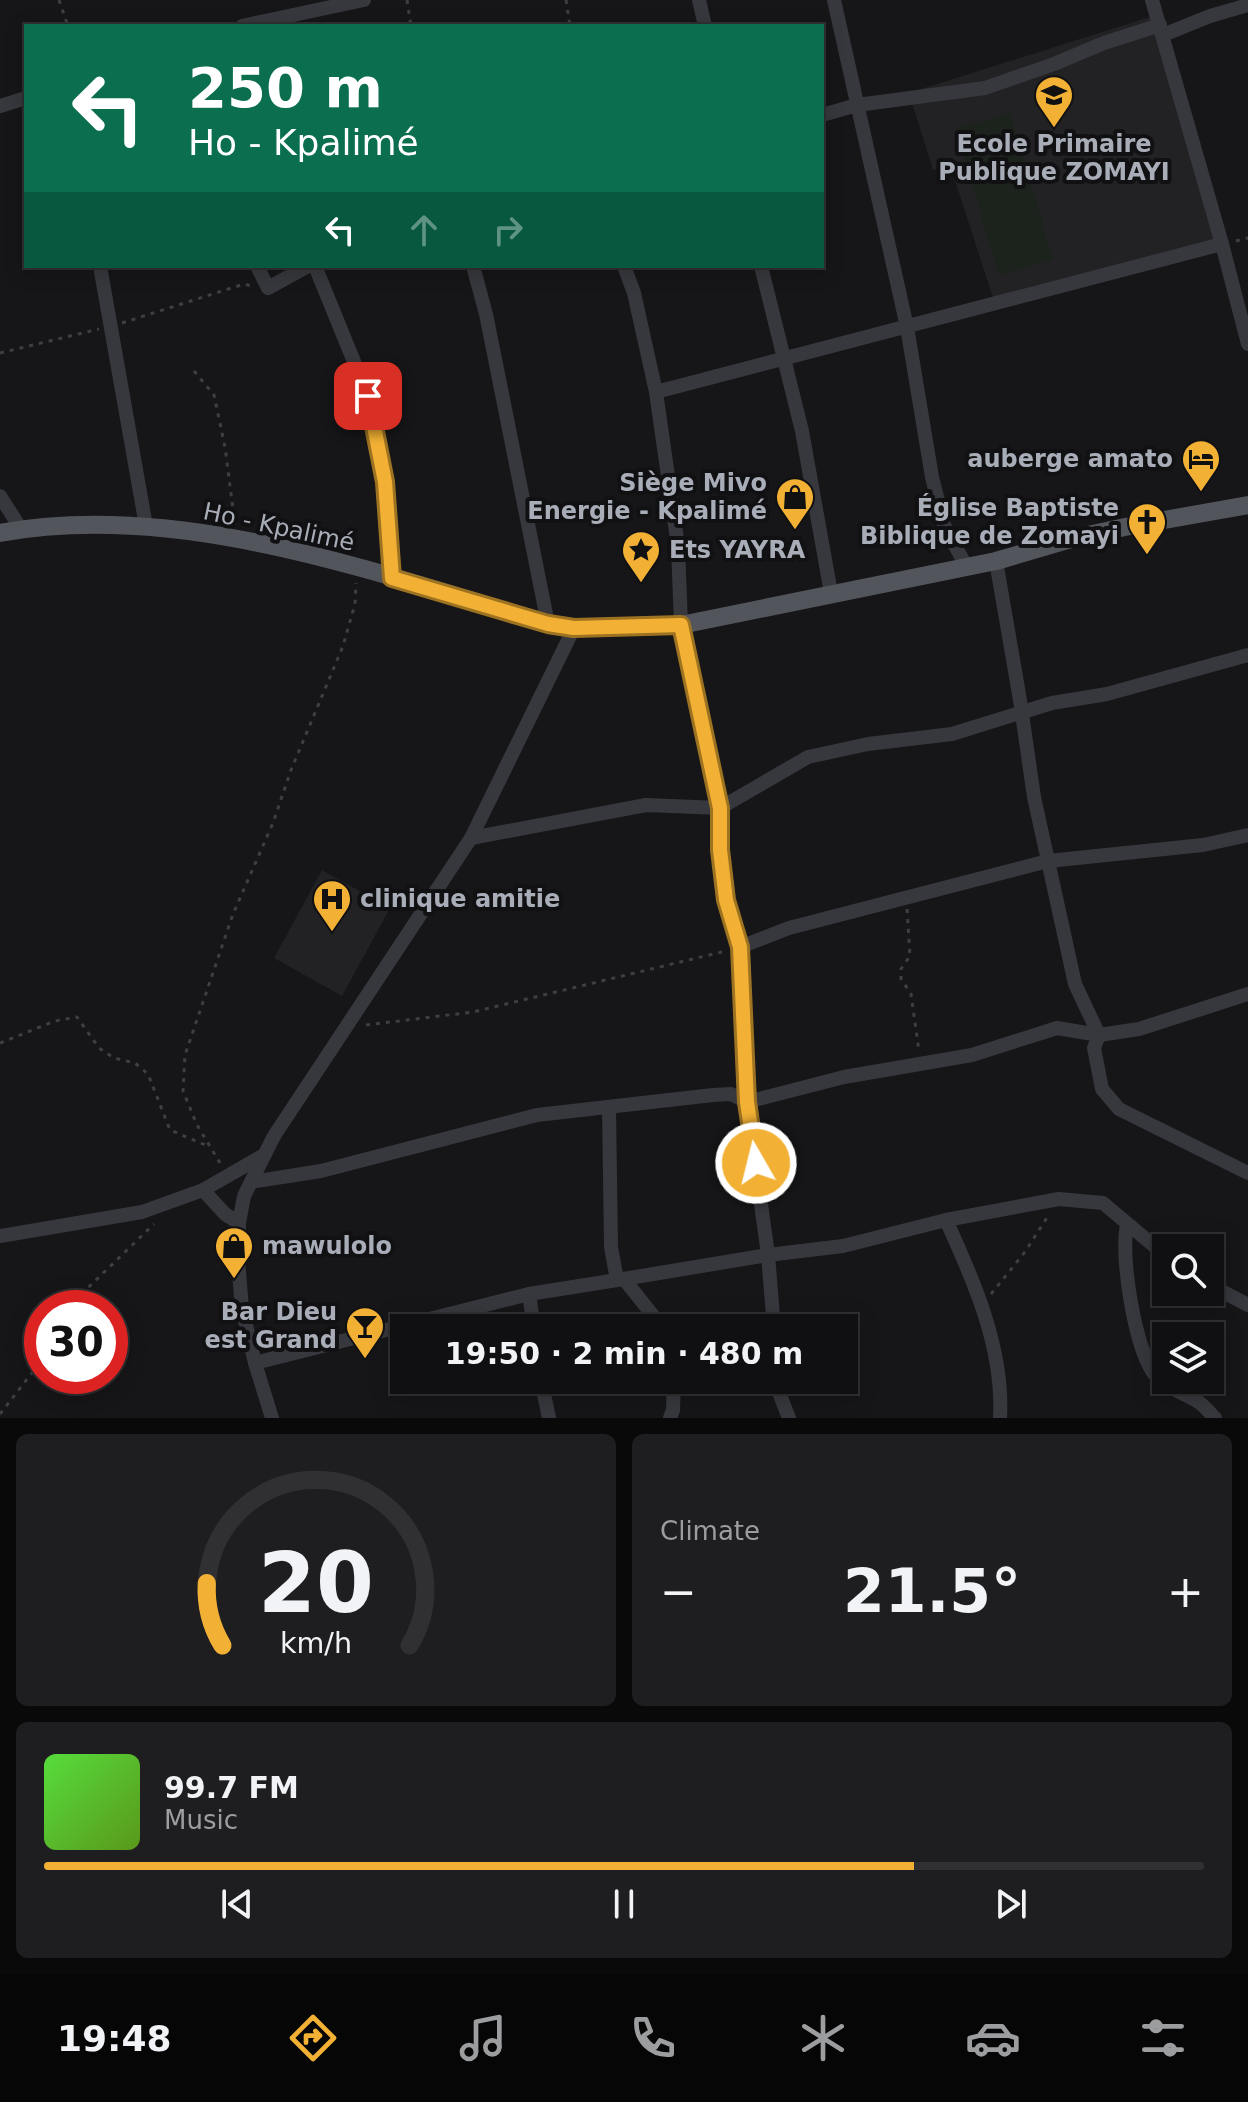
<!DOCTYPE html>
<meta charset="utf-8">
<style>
:root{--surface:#101012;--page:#1e1e20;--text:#f1f3f6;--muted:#9c9d9f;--line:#303032;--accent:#f2b134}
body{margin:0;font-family:"DejaVu Sans",sans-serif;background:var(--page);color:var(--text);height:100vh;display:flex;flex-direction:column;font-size:30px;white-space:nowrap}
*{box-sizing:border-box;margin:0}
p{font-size:26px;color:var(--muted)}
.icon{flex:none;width:44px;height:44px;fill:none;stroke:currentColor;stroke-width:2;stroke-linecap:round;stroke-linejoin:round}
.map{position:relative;height:1418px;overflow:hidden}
.panel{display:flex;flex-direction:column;gap:16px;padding:16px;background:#09090a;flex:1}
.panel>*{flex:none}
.top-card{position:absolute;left:24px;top:24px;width:800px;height:244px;border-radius:0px;box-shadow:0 4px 20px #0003,0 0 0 2px var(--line);background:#0b6e4f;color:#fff;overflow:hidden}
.controls{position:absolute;left:1152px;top:1234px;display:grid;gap:16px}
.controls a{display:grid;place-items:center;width:72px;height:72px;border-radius:0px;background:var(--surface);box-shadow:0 4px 20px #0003,0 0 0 2px var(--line);font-size:40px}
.speed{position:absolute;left:24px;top:1290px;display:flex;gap:16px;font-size:40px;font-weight:700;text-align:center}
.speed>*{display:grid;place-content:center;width:104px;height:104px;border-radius:50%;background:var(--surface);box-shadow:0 4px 20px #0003,0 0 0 2px var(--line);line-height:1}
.speed .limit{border:12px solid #d22;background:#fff;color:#111}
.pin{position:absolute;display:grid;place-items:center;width:68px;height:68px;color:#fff;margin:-34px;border-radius:16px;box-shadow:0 4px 12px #0006}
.me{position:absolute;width:88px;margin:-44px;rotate:352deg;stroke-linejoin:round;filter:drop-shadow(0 0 6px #0008)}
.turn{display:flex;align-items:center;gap:28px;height:168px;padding:0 32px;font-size:36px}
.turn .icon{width:104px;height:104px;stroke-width:2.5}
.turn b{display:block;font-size:56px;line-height:68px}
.lanes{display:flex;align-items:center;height:76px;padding:0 32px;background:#0003;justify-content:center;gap:40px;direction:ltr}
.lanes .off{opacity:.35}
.big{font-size:60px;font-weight:700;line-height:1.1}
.panel .tile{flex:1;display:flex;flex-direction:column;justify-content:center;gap:12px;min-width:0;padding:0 28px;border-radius:12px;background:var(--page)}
.panel .dial{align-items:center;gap:0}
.dial svg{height:208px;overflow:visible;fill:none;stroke:var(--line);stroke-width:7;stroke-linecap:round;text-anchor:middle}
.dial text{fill:var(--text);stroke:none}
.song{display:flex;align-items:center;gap:24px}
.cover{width:96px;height:96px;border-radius:12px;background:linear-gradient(135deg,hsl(110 70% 55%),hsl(90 70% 35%))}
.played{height:8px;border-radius:4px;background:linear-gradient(90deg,var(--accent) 75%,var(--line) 75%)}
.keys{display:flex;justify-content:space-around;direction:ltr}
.heat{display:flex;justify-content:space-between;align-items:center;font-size:44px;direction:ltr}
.panel .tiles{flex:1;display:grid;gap:16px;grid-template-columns:1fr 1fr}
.tile:last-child{grid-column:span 2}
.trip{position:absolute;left:390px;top:1314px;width:468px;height:80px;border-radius:0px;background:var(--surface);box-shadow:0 4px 20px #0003,0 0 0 2px var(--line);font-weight:700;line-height:80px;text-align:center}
.dock{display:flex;height:128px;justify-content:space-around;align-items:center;background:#060607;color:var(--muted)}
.dock .icon{width:56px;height:56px}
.dock .current{color:var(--accent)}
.dock b{font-size:36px;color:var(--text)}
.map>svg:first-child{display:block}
.built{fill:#222225}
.green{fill:#1c231d}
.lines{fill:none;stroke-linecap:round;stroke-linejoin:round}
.path{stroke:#3d3f44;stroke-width:3;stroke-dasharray:4 6;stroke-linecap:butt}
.minor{stroke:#37383d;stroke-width:14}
.major{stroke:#53555c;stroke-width:18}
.route-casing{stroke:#9d7322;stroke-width:20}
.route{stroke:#f2b134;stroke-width:14}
.labels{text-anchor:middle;stroke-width:8;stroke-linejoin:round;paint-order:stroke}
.poi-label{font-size:24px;font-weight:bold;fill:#a8adb8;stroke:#111113;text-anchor:end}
.street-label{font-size:24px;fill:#a8adb8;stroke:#111113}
</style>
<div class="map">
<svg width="1248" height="1418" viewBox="0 0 1248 1418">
<rect width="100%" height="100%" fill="#161618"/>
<g class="built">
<polygon points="1153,16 1222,243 995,304 950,165 933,170 909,93"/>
<polygon points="322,870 390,908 342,996 274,958"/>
</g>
<polygon class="green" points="1011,113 1053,260 998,275 956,128"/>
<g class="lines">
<g class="path">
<polyline points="59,0 68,26"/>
<polyline points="407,0 411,26"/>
<polyline points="566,0 570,26"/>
<polyline points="1236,241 1248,238"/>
<polyline points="122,323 244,284 252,286"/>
<polyline points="0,353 99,329"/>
<polyline points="194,371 214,395 225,447 235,525"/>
<polyline points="907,909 910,956 901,969 901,979 911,994 919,1051"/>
<polyline points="366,1025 473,1012 726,951"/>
<polyline points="0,1043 55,1021 77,1017 99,1048 114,1058 135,1063 148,1074 170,1130 210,1147"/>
<polyline points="220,1163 197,1125 183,1091 185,1055 233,914 273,823 291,770 343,646 355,604 356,583"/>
<polyline points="991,1294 1025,1252 1048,1216"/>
<polyline points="67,1308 154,1224"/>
<polyline points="0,1414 35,1369 42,1356"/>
</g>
<g class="minor">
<polyline points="699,0 705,26"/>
<polyline points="834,0 907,327 932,477 944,525 966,566"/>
<polyline points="1152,0 1222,244 1248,344"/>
<polyline points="242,26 364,0"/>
<polyline points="1163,35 1210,16 1248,5"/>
<polyline points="0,106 26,98"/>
<polyline points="822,115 857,105 985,88 1054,64 1104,43 1160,25"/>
<polyline points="100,266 146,526"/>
<polyline points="257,266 268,288 308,266"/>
<polyline points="315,266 368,396 385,482 392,578"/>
<polyline points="473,266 486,314 548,624"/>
<polyline points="624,266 634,293 656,392 678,546 681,625 720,808 720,850 726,900 740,947 747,1102 768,1255 774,1328"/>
<polyline points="761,266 802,431 831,593"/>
<polyline points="656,392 1222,244"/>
<polyline points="0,496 21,529"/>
<polyline points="996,561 1020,700 1034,797 1075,984 1099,1035 1094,1048 1102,1089 1119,1109 1248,1173"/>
<polyline points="471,838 646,805 720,808 808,757 868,744 952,734 1052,703 1107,694 1248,655"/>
<polyline points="740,947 789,928 1048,861 1203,845 1248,835"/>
<polyline points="609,1108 611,1247 617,1280 768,1255 843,1246 946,1220 1059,1199 1103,1203 1166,1256"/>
<polyline points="251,1182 321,1171 537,1115 713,1095 731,1094 747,1102 844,1077 972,1055 1057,1028 1099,1035 1139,1029 1248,994"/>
<polyline points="203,1190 264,1155"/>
<path d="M946,1220C974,1281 1004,1349 1000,1418"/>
<path d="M1127,1225C1120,1256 1135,1350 1155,1375C1166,1388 1182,1392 1197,1401C1204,1405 1209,1412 1215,1418"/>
<polyline points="0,1236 142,1212 203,1190 225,1214 239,1223"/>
<polyline points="624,1279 655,1318 661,1328"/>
<polyline points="1210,1285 1248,1305"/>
<polyline points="529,1294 534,1328"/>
<polyline points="255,1363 529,1294 617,1280"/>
<polyline points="541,1380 549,1418"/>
<polyline points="777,1380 778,1390 789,1418"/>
<polyline points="272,1418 255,1363 242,1308 238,1260 239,1223 244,1196 274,1136 471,838 574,628"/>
<polyline points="670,1418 673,1410 674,1380"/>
</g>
<path class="major" d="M0,533C180,500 377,573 548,624L574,628L681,625L996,561L1074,538L1125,527L1248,505"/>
</g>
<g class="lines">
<defs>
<polyline id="route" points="368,396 385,482 392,578 548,624 574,628 681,625 720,808 720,850 726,900 740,947 747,1102 756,1163"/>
</defs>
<use href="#route" class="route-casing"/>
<use href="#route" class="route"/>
</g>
<defs>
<symbol id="school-pin" viewBox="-11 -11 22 30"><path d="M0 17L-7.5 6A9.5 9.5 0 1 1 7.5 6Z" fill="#f2b134" stroke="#111113"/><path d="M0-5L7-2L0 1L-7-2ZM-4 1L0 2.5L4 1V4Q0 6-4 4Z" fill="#111"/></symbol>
<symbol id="hotel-pin" viewBox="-11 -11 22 30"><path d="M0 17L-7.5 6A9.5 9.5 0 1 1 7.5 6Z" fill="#f2b134" stroke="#111113"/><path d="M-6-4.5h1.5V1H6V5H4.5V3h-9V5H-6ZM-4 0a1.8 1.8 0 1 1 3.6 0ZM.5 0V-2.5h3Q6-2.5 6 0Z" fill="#111"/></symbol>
<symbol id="shop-pin" viewBox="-11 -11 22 30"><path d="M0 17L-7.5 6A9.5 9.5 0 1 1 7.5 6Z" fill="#f2b134" stroke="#111113"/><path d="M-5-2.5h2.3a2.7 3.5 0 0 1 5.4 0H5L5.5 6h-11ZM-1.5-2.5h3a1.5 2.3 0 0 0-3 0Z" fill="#111"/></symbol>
<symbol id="church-pin" viewBox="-11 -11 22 30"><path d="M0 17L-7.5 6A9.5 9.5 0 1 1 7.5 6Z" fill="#f2b134" stroke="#111113"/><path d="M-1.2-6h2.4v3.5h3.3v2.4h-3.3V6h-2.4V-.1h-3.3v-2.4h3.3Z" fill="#111"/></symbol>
<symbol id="sight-pin" viewBox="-11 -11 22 30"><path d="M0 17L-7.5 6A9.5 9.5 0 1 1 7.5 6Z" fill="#f2b134" stroke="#111113"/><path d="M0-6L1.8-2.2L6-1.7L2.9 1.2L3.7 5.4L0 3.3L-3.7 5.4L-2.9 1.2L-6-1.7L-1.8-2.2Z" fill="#111"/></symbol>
<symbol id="hospital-pin" viewBox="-11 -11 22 30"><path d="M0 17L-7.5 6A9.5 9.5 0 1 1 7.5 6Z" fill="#f2b134" stroke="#111113"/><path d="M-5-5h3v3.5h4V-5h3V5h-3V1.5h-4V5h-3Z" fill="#111"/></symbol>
<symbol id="bar-pin" viewBox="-11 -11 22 30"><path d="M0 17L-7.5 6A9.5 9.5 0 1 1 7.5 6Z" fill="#f2b134" stroke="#111113"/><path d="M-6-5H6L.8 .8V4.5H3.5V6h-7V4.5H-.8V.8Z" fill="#111"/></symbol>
</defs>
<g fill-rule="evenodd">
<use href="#school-pin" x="1032" y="73" width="44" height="60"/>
<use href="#hotel-pin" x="1179" y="437" width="44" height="60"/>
<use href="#shop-pin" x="773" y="475" width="44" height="60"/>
<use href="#church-pin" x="1125" y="500" width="44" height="60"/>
<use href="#sight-pin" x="619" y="528" width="44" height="60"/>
<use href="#hospital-pin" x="310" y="877" width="44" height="60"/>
<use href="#shop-pin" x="212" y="1224" width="44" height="60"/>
<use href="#bar-pin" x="343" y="1304" width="44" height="60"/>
</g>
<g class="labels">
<g class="poi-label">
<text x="1054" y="152" text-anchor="middle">Ecole Primaire<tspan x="1054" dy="28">Publique ZOMAYI</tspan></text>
<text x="1173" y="467">auberge amato</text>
<text x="767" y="491">Siège Mivo<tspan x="767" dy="28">Energie - Kpalimé</tspan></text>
<text x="1119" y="516">Église Baptiste<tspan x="1119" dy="28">Biblique de Zomayi</tspan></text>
<text x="669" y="558" text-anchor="start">Ets YAYRA</text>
<text x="360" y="907" text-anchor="start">clinique amitie</text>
<text x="262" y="1254" text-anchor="start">mawulolo</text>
<text x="337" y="1320">Bar Dieu<tspan x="337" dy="28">est Grand</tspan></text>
</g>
<g class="street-label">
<text transform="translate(279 527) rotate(12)" y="8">Ho - Kpalimé</text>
</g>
</g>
</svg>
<div class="controls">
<a><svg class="icon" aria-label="search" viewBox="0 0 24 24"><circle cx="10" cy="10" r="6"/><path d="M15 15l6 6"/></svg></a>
<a><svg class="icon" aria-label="layers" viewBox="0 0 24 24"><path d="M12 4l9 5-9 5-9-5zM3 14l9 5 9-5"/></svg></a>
</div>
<div class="speed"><div class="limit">30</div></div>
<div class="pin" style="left:368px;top:396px;background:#d93025"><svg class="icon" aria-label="arrive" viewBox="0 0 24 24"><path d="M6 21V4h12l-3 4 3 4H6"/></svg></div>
<svg class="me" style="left:756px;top:1163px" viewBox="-20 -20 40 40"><circle r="17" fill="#f2b134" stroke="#fff" stroke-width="3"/><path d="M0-11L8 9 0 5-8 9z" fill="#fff"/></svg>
<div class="trip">19:50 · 2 min · 480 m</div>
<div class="top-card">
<div class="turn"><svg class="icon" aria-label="left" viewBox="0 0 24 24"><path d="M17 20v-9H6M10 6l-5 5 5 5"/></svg><div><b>250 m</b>Ho - Kpalimé</div></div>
<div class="lanes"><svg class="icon" aria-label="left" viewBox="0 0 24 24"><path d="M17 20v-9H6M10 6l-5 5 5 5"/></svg><svg class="icon off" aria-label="ahead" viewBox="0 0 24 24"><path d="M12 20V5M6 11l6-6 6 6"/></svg><svg class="icon off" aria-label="right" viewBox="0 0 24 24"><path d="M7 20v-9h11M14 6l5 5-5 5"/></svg></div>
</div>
</div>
<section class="panel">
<div class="tiles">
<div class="tile dial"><svg viewBox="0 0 100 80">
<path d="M14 69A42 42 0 1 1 86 69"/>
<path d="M14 69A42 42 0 0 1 8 45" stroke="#f2b134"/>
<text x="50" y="56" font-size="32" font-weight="700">20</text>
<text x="50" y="72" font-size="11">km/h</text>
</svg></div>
<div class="tile"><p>Climate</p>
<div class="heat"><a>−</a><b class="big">21.5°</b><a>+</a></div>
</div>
<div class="tile">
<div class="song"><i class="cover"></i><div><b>99.7 FM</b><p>Music</p></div></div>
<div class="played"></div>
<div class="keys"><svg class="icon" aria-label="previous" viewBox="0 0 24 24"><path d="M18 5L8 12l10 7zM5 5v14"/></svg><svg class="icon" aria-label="pause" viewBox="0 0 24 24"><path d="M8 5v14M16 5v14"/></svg><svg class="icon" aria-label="next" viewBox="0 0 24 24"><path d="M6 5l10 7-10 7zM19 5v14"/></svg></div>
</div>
</div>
</section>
<nav class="dock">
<b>19:48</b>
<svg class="icon current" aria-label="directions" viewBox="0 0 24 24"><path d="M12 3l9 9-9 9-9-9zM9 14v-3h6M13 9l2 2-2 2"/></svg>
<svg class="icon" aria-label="music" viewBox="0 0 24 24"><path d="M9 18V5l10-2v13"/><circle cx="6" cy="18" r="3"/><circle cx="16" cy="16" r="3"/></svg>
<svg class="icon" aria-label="phone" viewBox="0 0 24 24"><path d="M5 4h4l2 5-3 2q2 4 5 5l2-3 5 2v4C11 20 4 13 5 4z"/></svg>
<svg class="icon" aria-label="climate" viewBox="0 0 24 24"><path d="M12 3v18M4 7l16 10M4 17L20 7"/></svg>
<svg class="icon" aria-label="car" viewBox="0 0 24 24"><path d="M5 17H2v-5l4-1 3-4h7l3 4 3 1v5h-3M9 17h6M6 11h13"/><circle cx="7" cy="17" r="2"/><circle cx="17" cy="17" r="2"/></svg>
<svg class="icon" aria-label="filters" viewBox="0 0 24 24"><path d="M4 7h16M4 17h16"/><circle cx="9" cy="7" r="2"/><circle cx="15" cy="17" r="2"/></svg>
</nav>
